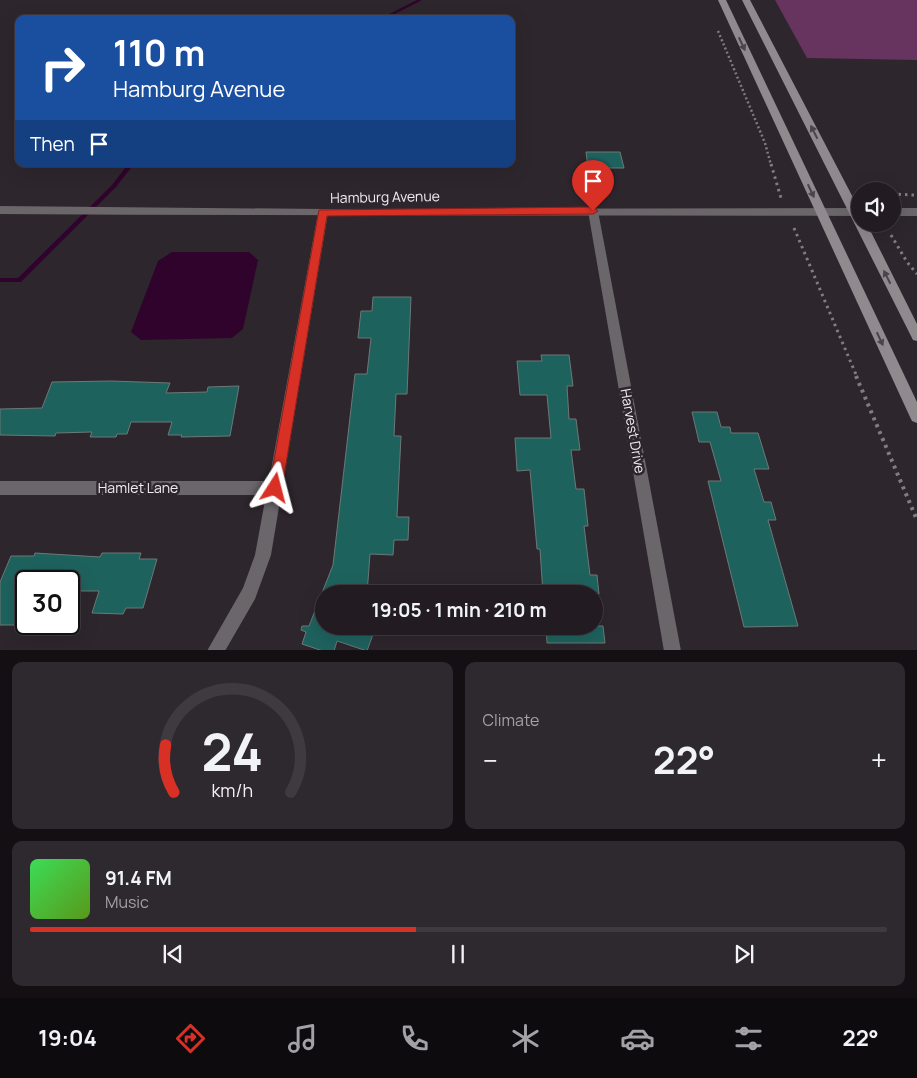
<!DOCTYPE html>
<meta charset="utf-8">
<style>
:root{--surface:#221c22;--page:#2e292f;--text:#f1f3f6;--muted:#a2a1a5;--line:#3f3a40;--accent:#d93025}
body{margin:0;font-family:Manrope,sans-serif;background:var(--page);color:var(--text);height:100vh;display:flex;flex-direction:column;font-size:19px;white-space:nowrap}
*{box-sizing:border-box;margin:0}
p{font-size:16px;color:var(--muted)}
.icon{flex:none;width:28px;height:28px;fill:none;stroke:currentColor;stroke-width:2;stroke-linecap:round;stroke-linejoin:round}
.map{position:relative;height:650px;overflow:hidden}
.panel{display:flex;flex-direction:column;gap:12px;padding:12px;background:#130f13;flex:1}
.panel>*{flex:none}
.top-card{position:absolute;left:15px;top:15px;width:500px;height:152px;border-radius:10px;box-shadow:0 5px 20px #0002,0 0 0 1px var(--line);background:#1a4fa0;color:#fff;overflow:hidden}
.buttons{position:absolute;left:851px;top:182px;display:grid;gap:10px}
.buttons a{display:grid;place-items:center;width:50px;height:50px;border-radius:50%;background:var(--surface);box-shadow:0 5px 20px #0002,0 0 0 1px var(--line);font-size:25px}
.speed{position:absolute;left:15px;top:570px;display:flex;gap:10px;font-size:25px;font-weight:700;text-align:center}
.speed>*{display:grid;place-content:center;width:65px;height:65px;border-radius:50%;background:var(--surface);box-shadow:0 5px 20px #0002,0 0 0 1px var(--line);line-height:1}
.speed .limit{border:2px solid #111;border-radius:8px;background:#fff;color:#111}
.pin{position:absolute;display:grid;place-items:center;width:42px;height:42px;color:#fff;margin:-51px -21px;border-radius:50% 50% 50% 0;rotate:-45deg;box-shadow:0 0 5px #0007}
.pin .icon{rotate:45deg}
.me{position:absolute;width:55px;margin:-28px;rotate:9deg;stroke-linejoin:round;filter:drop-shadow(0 0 4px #0008)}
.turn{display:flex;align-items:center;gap:18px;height:105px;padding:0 15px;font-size:22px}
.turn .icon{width:65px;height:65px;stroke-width:2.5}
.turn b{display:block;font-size:35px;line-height:42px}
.then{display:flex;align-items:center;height:48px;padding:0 15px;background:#0003;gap:10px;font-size:19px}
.big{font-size:38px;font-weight:700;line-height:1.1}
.panel .tile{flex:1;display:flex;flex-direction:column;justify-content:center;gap:8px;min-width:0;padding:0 18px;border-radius:10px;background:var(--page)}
.panel .dial{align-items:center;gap:0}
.dial svg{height:130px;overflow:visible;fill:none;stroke:var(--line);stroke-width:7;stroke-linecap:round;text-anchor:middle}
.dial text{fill:var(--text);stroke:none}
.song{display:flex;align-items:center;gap:15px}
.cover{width:60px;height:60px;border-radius:8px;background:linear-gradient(135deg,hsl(130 70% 55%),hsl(90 70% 35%))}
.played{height:5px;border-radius:2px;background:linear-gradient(90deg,var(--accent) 45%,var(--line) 45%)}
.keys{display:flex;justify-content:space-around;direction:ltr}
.heat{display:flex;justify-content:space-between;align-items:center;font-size:28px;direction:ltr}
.panel .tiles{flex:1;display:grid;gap:12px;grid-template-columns:1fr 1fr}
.tile:last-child{grid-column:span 2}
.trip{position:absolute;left:315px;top:585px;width:288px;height:50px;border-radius:25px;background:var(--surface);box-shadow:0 5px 20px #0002,0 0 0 1px var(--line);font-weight:700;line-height:50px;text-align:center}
.dock{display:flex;height:80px;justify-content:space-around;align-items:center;background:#0e0b0e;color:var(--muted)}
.dock .icon{width:35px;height:35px}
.dock .selected{color:var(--accent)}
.dock b{font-size:22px;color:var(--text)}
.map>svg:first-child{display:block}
.green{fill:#66345f}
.water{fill:#30032c}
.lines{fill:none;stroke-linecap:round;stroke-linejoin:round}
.stream{fill:#30032c;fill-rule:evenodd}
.building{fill:#1e625e;stroke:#6b7977}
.path-far2{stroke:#827b81;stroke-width:2.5;stroke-dasharray:2 2.5;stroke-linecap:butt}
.path-far1{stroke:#827b81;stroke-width:3;stroke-dasharray:2.5 4;stroke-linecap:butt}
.path{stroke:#827b81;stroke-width:4;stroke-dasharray:3 4.5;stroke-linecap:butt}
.minor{fill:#6b666a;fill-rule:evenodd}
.tertiary{fill:#6b666a;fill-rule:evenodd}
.secondary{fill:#90898e;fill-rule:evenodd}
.oneway{fill:#4b444a}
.route{fill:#d93025;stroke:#8d1f18}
.labels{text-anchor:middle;stroke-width:5;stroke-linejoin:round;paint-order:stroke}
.street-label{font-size:14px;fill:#f2ecf0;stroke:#2e262d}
</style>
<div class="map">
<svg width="917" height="651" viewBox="0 0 917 651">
<rect width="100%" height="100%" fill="#2e262d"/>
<polygon class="green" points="775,0 917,0 917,60 807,58"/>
<polygon class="water" points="172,252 249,252 258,260 243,329 232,338 141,340 131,332 158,261"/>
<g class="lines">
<g class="stream">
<polygon points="417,0 422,0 385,19 379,19"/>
<polygon points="128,164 134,164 116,187 21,282 0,282 0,278 18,278 112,185"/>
</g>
</g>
<g class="building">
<polygon points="586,152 620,152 624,168 588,168"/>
<polygon points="373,297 411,297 407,394 396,394 394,436 401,436 397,517 409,517 408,540 394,540 393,555 370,554 367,594 324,594 324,626 376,626 367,651 337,641 334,651 323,651 302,644 306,632 301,630 302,626 309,626 333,565 355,374 367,374 371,338 358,338 361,311 372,311"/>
<polygon points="541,355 569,355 573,386 567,386 569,419 576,419 580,450 571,450 576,489 584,489 588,526 584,526 590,575 597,575 599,594 543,594 540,549 537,549 530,470 517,471 515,438 551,438 547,395 520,395 517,361 542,361"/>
<polygon points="111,381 170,383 166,393 207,392 208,387 239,386 230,436 181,437 182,435 168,435 172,422 131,422 127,434 117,434 116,437 90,437 92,432 56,433 55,436 0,435 0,409 42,408 52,382"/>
<polygon points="692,412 717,412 721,427 730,427 731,433 758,433 769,469 754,469 764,502 771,502 776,520 768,520 798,626 744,627 708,481 721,481 710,442 699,442"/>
<polygon points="35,553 100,557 102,553 141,553 139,559 157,559 143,608 126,608 123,614 92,613 99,591 69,591 69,581 26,581 26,625 0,625 0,582 11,556 34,556"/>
<polygon points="546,626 603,626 605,643 547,643"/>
</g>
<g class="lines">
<polyline class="path-far2" points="718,31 765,143 771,165"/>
<g class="path-far1">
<polyline points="771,164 781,198"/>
<polyline points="892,194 914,195"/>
<polyline points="794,228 857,377"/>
<polyline points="891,235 907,262 917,274"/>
</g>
<polyline class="path" points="856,376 917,520"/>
<g class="minor">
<polygon points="593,207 598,211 681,651 664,651 588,211"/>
<polygon points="323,209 328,213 271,555 255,599 225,651 207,651 243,588 255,555 266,495 0,495 0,481 269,481 318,213"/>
</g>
<g class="tertiary">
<path d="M0,206L323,209L860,208V216C573,215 287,216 0,214Z"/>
<rect x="892" y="208" width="25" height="8"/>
</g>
<g class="secondary">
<polygon points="718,0 726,0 917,402 917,423 912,421 910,417"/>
<polygon points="742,0 750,0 860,211 860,224 867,224 917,324 917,341 913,340 911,336"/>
</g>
</g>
<defs><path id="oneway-solid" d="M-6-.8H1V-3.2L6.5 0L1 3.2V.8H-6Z" transform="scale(1.25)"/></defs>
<g class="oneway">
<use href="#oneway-solid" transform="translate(742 44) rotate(65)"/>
<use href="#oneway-solid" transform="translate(814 132) rotate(-117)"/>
<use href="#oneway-solid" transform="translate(811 191) rotate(65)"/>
<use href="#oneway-solid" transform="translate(887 277) rotate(-117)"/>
<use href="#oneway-solid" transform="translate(880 339) rotate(65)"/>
</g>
<polygon class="route" points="593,207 598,211 593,214 327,216 282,488 280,493 275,495 270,493 269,488 319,210"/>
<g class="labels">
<g class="street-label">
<text transform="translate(385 197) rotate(-1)" y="5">Hamburg Avenue</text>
<text transform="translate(633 431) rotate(80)" y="5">Harvest Drive</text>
<text x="138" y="493">Hamlet Lane</text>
</g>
</g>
</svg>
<div class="buttons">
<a><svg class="icon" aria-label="sound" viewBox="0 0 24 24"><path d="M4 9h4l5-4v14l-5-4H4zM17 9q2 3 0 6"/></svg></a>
</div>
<div class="speed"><div class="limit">30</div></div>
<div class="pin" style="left:593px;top:211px;background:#d93025"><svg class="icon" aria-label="arrive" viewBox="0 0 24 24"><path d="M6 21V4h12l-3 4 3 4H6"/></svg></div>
<svg class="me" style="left:275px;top:488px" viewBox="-20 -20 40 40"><path d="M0-17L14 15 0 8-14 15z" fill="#d93025" stroke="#fff" stroke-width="4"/></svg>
<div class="trip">19:05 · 1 min · 210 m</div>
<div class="top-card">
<div class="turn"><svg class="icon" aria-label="right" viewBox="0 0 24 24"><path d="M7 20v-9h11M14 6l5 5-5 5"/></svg><div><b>110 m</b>Hamburg Avenue</div></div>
<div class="then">Then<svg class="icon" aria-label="arrive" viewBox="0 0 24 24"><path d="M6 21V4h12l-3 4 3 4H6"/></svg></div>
</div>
</div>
<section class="panel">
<div class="tiles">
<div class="tile dial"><svg viewBox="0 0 100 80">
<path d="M14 69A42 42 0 1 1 86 69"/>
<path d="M14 69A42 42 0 0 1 9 40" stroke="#d93025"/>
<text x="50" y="56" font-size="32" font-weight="700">24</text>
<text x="50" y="72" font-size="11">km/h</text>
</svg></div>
<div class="tile"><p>Climate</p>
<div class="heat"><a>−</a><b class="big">22°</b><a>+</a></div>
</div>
<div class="tile">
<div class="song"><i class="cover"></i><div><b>91.4 FM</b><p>Music</p></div></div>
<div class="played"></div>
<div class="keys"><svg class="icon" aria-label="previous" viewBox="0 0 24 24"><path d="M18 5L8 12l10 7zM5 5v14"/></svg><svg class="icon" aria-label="pause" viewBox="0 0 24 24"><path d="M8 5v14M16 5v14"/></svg><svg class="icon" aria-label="next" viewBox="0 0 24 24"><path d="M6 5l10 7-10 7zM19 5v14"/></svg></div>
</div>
</div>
</section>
<nav class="dock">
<b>19:04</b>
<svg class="icon selected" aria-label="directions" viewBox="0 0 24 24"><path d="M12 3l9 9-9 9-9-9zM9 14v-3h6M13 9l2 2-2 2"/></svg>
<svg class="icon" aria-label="music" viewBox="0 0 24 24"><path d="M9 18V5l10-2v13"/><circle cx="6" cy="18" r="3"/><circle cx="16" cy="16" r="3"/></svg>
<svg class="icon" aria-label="phone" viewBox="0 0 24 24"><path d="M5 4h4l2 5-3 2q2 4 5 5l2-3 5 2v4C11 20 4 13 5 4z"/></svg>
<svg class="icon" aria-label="climate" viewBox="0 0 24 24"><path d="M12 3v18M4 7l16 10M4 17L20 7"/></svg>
<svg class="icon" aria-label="car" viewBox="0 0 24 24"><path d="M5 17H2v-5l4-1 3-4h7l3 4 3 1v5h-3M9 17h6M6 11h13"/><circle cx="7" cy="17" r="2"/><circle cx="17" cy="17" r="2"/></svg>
<svg class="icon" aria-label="filters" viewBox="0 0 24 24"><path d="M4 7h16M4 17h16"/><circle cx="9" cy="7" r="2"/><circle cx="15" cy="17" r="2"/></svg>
<b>22°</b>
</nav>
